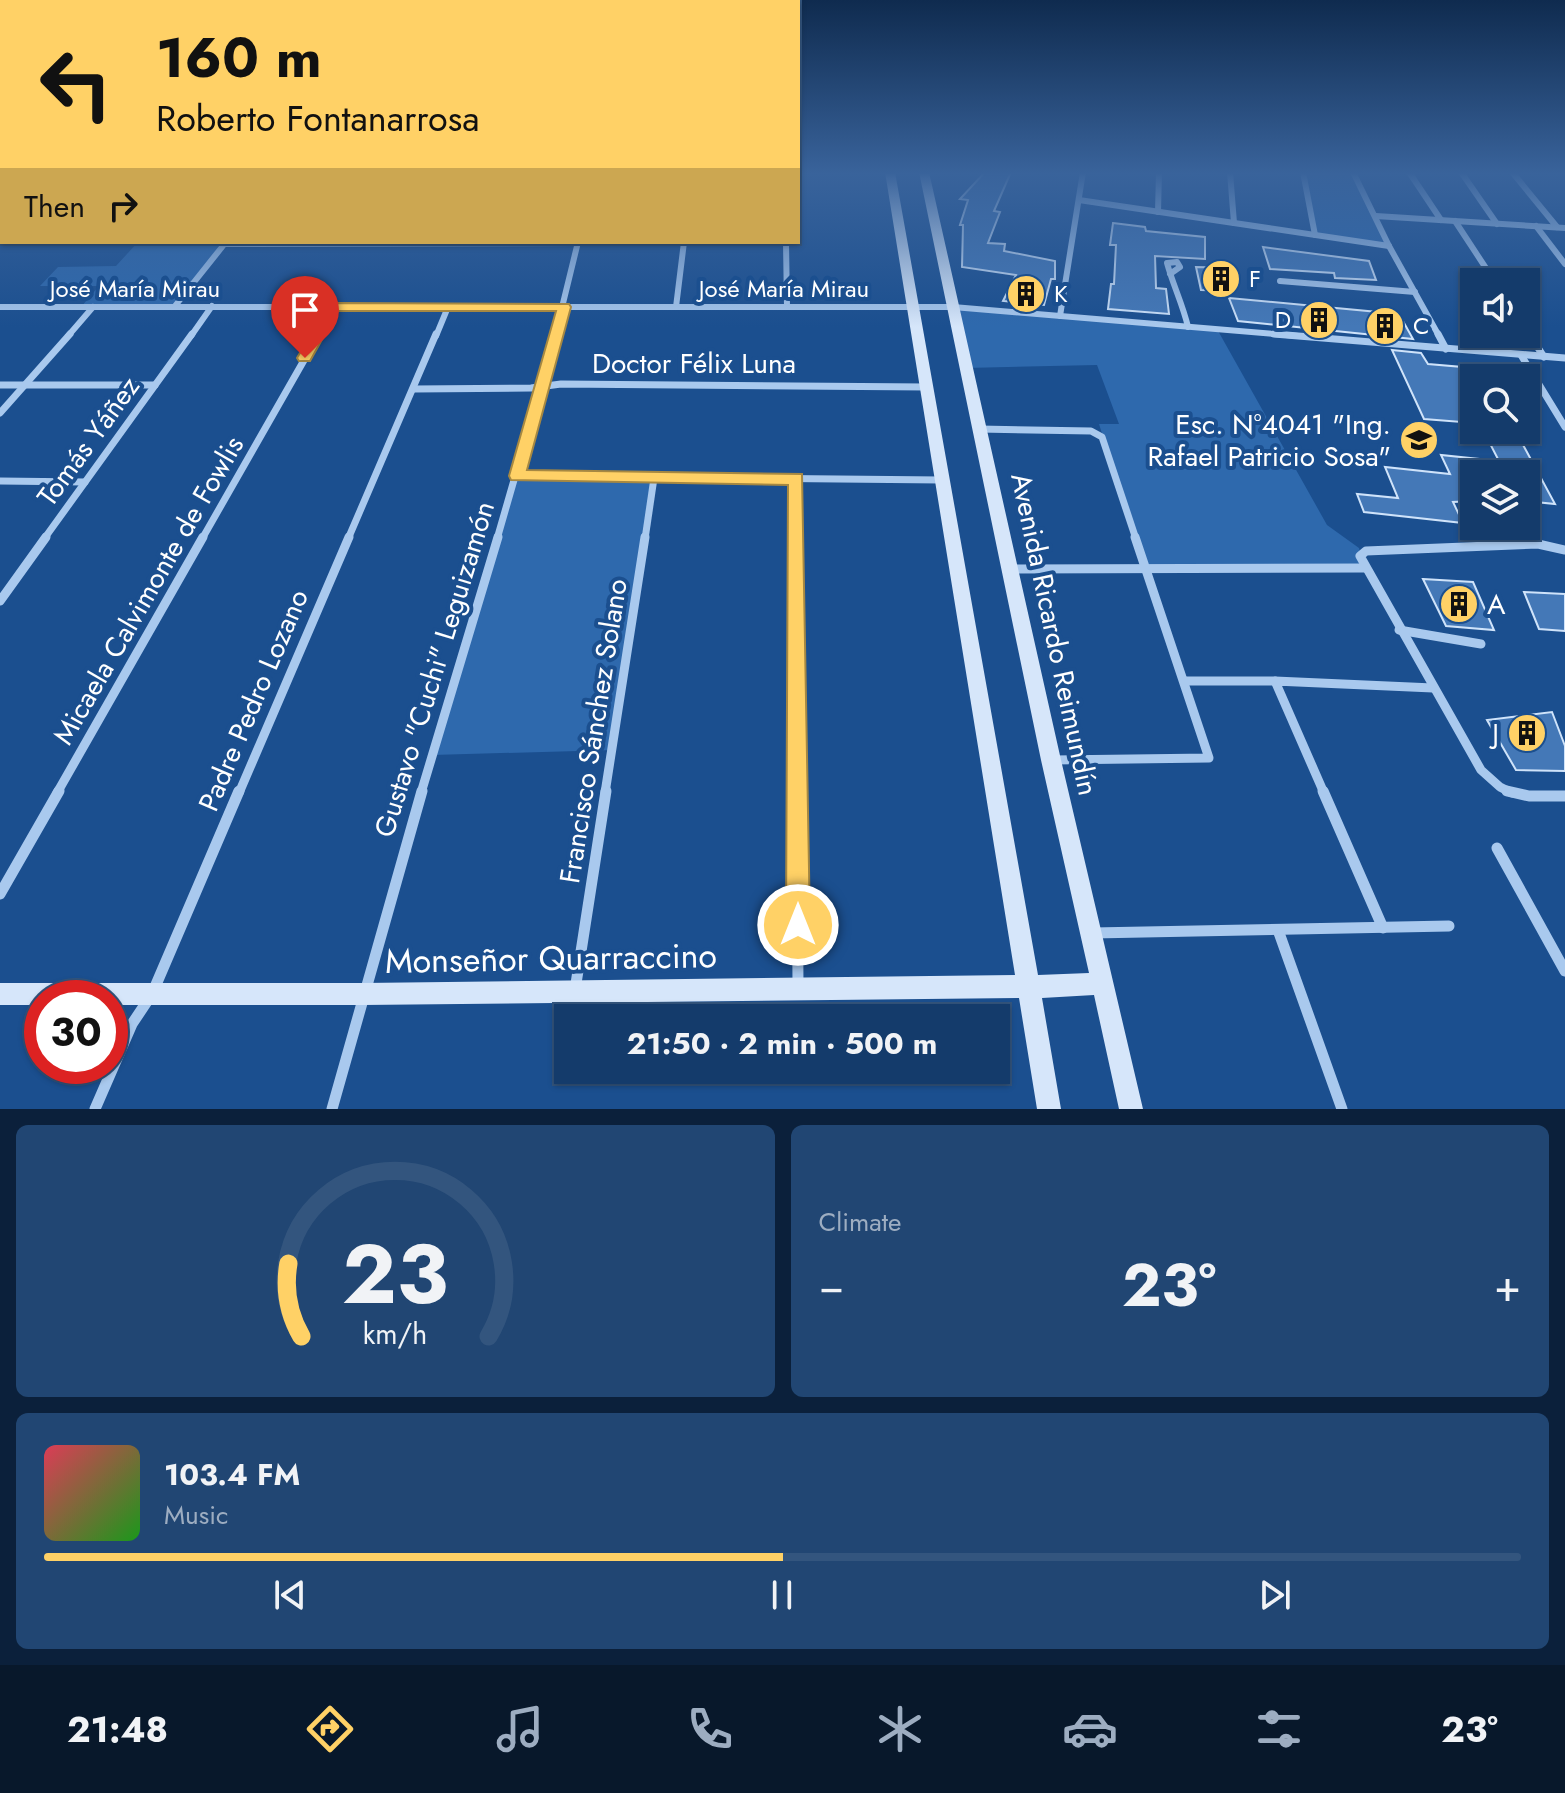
<!DOCTYPE html>
<meta charset="utf-8">
<style>
:root{--surface:#143b6b;--page:#214673;--text:#f1f3f6;--muted:#9dadc1;--line:#33557e;--accent:#ffd166}
body{margin:0;font-family:Jost,sans-serif;background:var(--page);color:var(--text);height:100vh;display:flex;flex-direction:column;font-size:30px;white-space:nowrap}
*{box-sizing:border-box;margin:0}
p{font-size:26px;color:var(--muted)}
.icon{flex:none;width:44px;height:44px;fill:none;stroke:currentColor;stroke-width:2;stroke-linecap:round;stroke-linejoin:round}
.map{position:relative;height:1109px;overflow:hidden}
.sheet{display:flex;flex-direction:column;gap:16px;padding:16px;background:#0b203b;flex:1}
.sheet>*{flex:none}
.hud{position:absolute;left:0px;top:0px;width:800px;height:244px;box-shadow:0 2px 6px #0004,0 0 0 2px var(--line);background:#ffd166;color:#111;overflow:hidden}
.fabs{position:absolute;left:1460px;top:268px;display:grid;gap:16px}
.fabs a{display:grid;place-items:center;width:80px;height:80px;border-radius:0px;background:var(--surface);box-shadow:0 2px 6px #0004,0 0 0 2px var(--line);font-size:40px}
.speed{position:absolute;left:24px;top:980px;display:flex;gap:16px;font-size:40px;font-weight:700;text-align:center}
.speed>*{display:grid;place-content:center;width:104px;height:104px;border-radius:50%;background:var(--surface);box-shadow:0 2px 6px #0004,0 0 0 2px var(--line);line-height:1}
.speed .limit{border:12px solid #d22;background:#fff;color:#111}
.pin{position:absolute;display:grid;place-items:center;width:68px;height:68px;color:#fff;margin:-82px -34px;border-radius:50% 50% 50% 0;rotate:-45deg;box-shadow:0 0 8px #0007}
.pin .icon{rotate:45deg}
.me{position:absolute;width:88px;margin:-44px;rotate:0deg;stroke-linejoin:round;filter:drop-shadow(0 0 6px #0008)}
.turn{display:flex;align-items:center;gap:28px;height:168px;padding:0 24px;font-size:36px}
.turn .icon{width:104px;height:104px;stroke-width:2.5}
.turn b{display:block;font-size:56px;line-height:68px}
.then{display:flex;align-items:center;height:76px;padding:0 24px;background:#0003;gap:16px;font-size:30px}
.big{font-size:60px;font-weight:700;line-height:1.1}
.sheet .tile{flex:1;display:flex;flex-direction:column;justify-content:center;gap:12px;min-width:0;padding:0 28px;border-radius:12px;background:var(--page)}
.sheet .dial{align-items:center;gap:0}
.dial svg{height:208px;overflow:visible;fill:none;stroke:var(--line);stroke-width:7;stroke-linecap:round;text-anchor:middle}
.dial text{fill:var(--text);stroke:none}
.song{display:flex;align-items:center;gap:24px}
.cover{width:96px;height:96px;border-radius:12px;background:linear-gradient(135deg,hsl(350 70% 55%),hsl(120 70% 35%))}
.played{height:8px;border-radius:4px;background:linear-gradient(90deg,var(--accent) 50%,var(--line) 50%)}
.keys{display:flex;justify-content:space-around;direction:ltr}
.heat{display:flex;justify-content:space-between;align-items:center;font-size:44px;direction:ltr}
.sheet .tiles{flex:1;display:grid;gap:16px;grid-template-columns:1fr 1fr}
.tile:last-child{grid-column:span 2}
.trip{position:absolute;left:554px;top:1004px;width:456px;height:80px;border-radius:0px;background:var(--surface);box-shadow:0 2px 6px #0004,0 0 0 2px var(--line);font-weight:700;line-height:80px;text-align:center}
.menu{display:flex;height:128px;justify-content:space-around;align-items:center;background:#08182b;color:var(--muted)}
.menu .icon{width:56px;height:56px}
.menu .active{color:var(--accent)}
.menu b{font-size:36px;color:var(--text)}
.map>svg:first-child{display:block}
.green{fill:#2e69ad}
.building{fill:#4478b7;stroke:#cfe3fa;stroke-width:2}
.lines{fill:none;stroke-linecap:round;stroke-linejoin:round}
.street-far3{stroke:#a9c9ee;stroke-width:6}
.street-far2{stroke:#a9c9ee;stroke-width:7}
.street-far1{stroke:#a9c9ee;stroke-width:9}
.street{stroke:#a9c9ee;stroke-width:11}
.secondary{fill:#d6e6fa;fill-rule:evenodd}
.route{fill:#ffd166;stroke:#a68842;stroke-width:2}
.labels{text-anchor:middle;stroke-width:8;stroke-linejoin:round;paint-order:stroke}
.far-poi-label{font-size:24px;fill:#fff;stroke:#1b4f8f;text-anchor:start}
.far-street-label{font-size:24px;fill:#fff;stroke:#1b4f8f}
.street-label{font-size:28px;fill:#fff;stroke:#1b4f8f}
.poi-label{font-size:28px;fill:#fff;stroke:#1b4f8f;text-anchor:end}
.near-street-label{font-size:34px;fill:#fff;stroke:#1b4f8f}
</style>
<div class="map">
<svg width="1565" height="1109" viewBox="0 0 1565 1109">
<rect width="100%" height="100%" fill="#1b4f8f"/>
<g class="green">
<polygon points="1303,172 1352,172 1389,246 1315,235"/>
<polygon points="138,242 222,242 175,306 81,307 99,286 40,286 58,267 116,266"/>
<polygon points="953,307 1217,329 1327,525 1359,548 1364,568 1144,566 1099,424 1119,424 1097,365 966,368"/>
<polygon points="517,476 654,478 613,750 432,755"/>
</g>
<g class="building">
<polygon points="985,172 1011,172 994,211 1000,212 988,243 1005,244 1004,251 1055,261 1055,279 1051,279 1044,305 1003,301 1016,275 962,267 963,225 960,225 968,200 960,199"/>
<polygon points="1113,223 1145,227 1146,231 1205,237 1205,259 1155,256 1156,288 1166,289 1169,314 1108,309 1111,284 1114,284 1116,245 1110,245"/>
<polygon points="1263,247 1369,261 1376,280 1335,278 1334,273 1270,269"/>
<polygon points="1196,267 1235,268 1234,291 1201,290"/>
<polygon points="1229,298 1399,314 1413,339 1238,321"/>
<polygon points="1392,350 1421,353 1428,364 1474,368 1474,423 1424,419"/>
<polygon points="1483,430 1515,430 1555,504 1526,501 1526,474 1474,474 1474,501 1453,502 1463,523 1364,512 1357,494 1398,498 1385,467 1450,474 1441,455 1499,461"/>
<polygon points="1423,579 1473,582 1494,630 1446,626"/>
<polygon points="1524,592 1565,594 1565,631 1539,629"/>
<polygon points="1552,712 1565,746 1565,771 1516,770 1487,720"/>
</g>
<g class="lines">
<g class="street-far3">
<polyline points="1230,172 1234,223"/>
<polyline points="1303,172 1315,235"/>
<polyline points="1353,172 1389,246 1439,336"/>
<polyline points="1409,172 1441,220"/>
<polyline points="1461,172 1497,224"/>
<polyline points="1512,172 1557,227"/>
<polyline points="1079,200 1389,246"/>
<polyline points="1158,212 1159,172"/>
<polyline points="1376,216 1565,228"/>
<polyline points="1455,221 1495,282"/>
<polyline points="1536,226 1565,264"/>
<polyline points="786,242 787,307"/>
<polyline points="225,244 578,243"/>
<path d="M1170,274L1180,267L1177,262L1167,263C1173,285 1183,305 1188,327"/>
<polyline points="1280,281 1415,292"/>
<polyline points="175,306 226,242"/>
<polyline points="0,307 953,307 1298,336"/>
<polyline points="676,307 684,242"/>
<polyline points="1060,316 1083,172"/>
<polyline points="1526,330 1530,336"/>
<polyline points="68,336 93,307"/>
<polyline points="191,336 212,306"/>
<polyline points="318,336 334,307"/>
<polyline points="436,336 448,307"/>
<polyline points="555,336 578,242"/>
</g>
<g class="street-far2">
<polyline points="1274,334 1565,358"/>
<polyline points="1438,334 1446,349"/>
<polyline points="1529,334 1544,357"/>
<polyline points="1521,355 1565,427"/>
<polyline points="0,385 155,385"/>
<polyline points="414,389 531,388 561,384 926,387"/>
<polyline points="0,413 70,334"/>
<polyline points="979,429 1091,431 1102,437 1136,539"/>
<polyline points="517,476 941,480"/>
<polyline points="796,479 796,539"/>
<polyline points="0,481 85,482"/>
<polyline points="44,539 192,334"/>
<polyline points="202,539 319,334"/>
<polyline points="348,539 436,334"/>
<polyline points="497,539 556,334"/>
<polyline points="645,539 654,478"/>
</g>
<g class="street-far1">
<polyline points="796,537 797,793"/>
<polyline points="1010,569 1364,568"/>
<polyline points="0,601 46,537"/>
<polyline points="1399,630 1481,644"/>
<polyline points="1184,681 1275,681"/>
<polyline points="1053,760 1209,758 1135,537"/>
<polyline points="57,793 203,537"/>
<polyline points="239,793 349,537"/>
<polyline points="421,793 498,537"/>
<polyline points="605,793 645,537"/>
<polyline points="1324,793 1275,681 1433,688"/>
<polyline points="1512,793 1500,787 1481,770 1360,556 1366,551 1538,544 1565,550"/>
</g>
<g class="street">
<polyline points="797,791 798,988"/>
<polyline points="1323,791 1383,928"/>
<polyline points="1507,791 1529,796 1565,796"/>
<polyline points="1497,848 1565,971"/>
<polyline points="0,894 59,791"/>
<polyline points="1278,930 1342,1109"/>
<polyline points="1093,933 1449,926"/>
<polyline points="575,990 606,791"/>
<polyline points="95,1109 132,1024 152,994 239,791"/>
<polyline points="332,1109 422,791"/>
</g>
<polygon class="secondary" points="885,172 895,172 1038,975 1089,973 1041,760 919,172 929,172 1061,760 1143,1109 1119,1109 1094,995 1042,998 1061,1109 1037,1109 1019,998 363,1005 110,1005 110,998 42,998 42,1005 0,1005 0,983 363,983 1015,975"/>
</g>
<linearGradient id="sky" x2="0" y2="1"><stop stop-color="#0f2b4f"/><stop offset="0.53" stop-color="#39639b"/><stop offset="1" stop-color="#39639b" stop-opacity="0"/></linearGradient>
<rect width="1565" height="327" fill="url(#sky)"/>
<polygon class="route" points="334,303 569,304 571,307 527,470 802,474 810,925 807,934 798,937 789,934 786,925 788,485 511,480 509,476 556,311 338,311 310,361 299,361 297,358 327,307"/>
<defs>
<symbol id="building-disc" viewBox="-11 -11 22 22"><circle r="9.5" fill="#ffd166" stroke="#1b4f8f"/><path d="M-4-6H4V6H1V3H-1V6H-4ZM-2.5-4.3h1.7v1.8h-1.7ZM.8-4.3h1.7v1.8H.8ZM-2.5-1h1.7V.8h-1.7ZM.8-1h1.7V.8H.8Z" fill="#111"/></symbol>
<symbol id="school-disc" viewBox="-11 -11 22 22"><circle r="9.5" fill="#ffd166" stroke="#1b4f8f"/><path d="M0-5L7-2L0 1L-7-2ZM-4 1L0 2.5L4 1V4Q0 6-4 4Z" fill="#111"/></symbol>
</defs>
<g fill-rule="evenodd">
<use href="#building-disc" x="1199" y="257" width="44" height="44"/>
<use href="#building-disc" x="1004" y="272" width="44" height="44"/>
<use href="#building-disc" x="1297" y="298" width="44" height="44"/>
<use href="#building-disc" x="1363" y="304" width="44" height="44"/>
<use href="#school-disc" x="1397" y="418" width="44" height="44"/>
<use href="#building-disc" x="1437" y="582" width="44" height="44"/>
<use href="#building-disc" x="1505" y="711" width="44" height="44"/>
</g>
<g class="labels">
<g class="far-poi-label">
<text x="1249" y="287">F</text>
<text x="1054" y="302">K</text>
<text x="1291" y="328" text-anchor="end">D</text>
<text x="1413" y="334">C</text>
</g>
<g class="far-street-label">
<text x="135" y="297">José María Mirau</text>
<text x="784" y="297">José María Mirau</text>
</g>
<g class="street-label">
<text x="694" y="373">Doctor Félix Luna</text>
<text transform="translate(88 441) rotate(-54)" y="10">Tomás Yáñez</text>
<text transform="translate(148 590) rotate(-60)" y="10">Micaela Calvimonte de Fowlis</text>
<text transform="translate(1055 634) rotate(78)" y="10">Avenida Ricardo Reimundín</text>
<text transform="translate(434 669) rotate(-73)" y="10">Gustavo "Cuchi" Leguizamón</text>
<text transform="translate(253 700) rotate(-67)" y="10">Padre Pedro Lozano</text>
<text transform="translate(593 731) rotate(-81)" y="10">Francisco Sánchez Solano</text>
</g>
<g class="poi-label">
<text x="1391" y="434">Esc. N°4041 "Ing.<tspan x="1391" dy="32">Rafael Patricio Sosa"</tspan></text>
<text x="1487" y="614" text-anchor="start">A</text>
<text x="1499" y="743">J</text>
</g>
<g class="near-street-label">
<text transform="translate(551 958) rotate(-1)" y="12">Monseñor Quarraccino</text>
</g>
</g>
</svg>
<div class="fabs">
<a><svg class="icon" aria-label="sound" viewBox="0 0 24 24"><path d="M4 9h4l5-4v14l-5-4H4zM17 9q2 3 0 6"/></svg></a>
<a><svg class="icon" aria-label="search" viewBox="0 0 24 24"><circle cx="10" cy="10" r="6"/><path d="M15 15l6 6"/></svg></a>
<a><svg class="icon" aria-label="layers" viewBox="0 0 24 24"><path d="M12 4l9 5-9 5-9-5zM3 14l9 5 9-5"/></svg></a>
</div>
<div class="speed"><div class="limit">30</div></div>
<div class="pin" style="left:305px;top:358px;background:#d93025"><svg class="icon" aria-label="arrive" viewBox="0 0 24 24"><path d="M6 21V4h12l-3 4 3 4H6"/></svg></div>
<svg class="me" style="left:798px;top:925px" viewBox="-20 -20 40 40"><circle r="17" fill="#ffd166" stroke="#fff" stroke-width="3"/><path d="M0-11L8 9 0 5-8 9z" fill="#fff"/></svg>
<div class="trip">21:50 · 2 min · 500 m</div>
<div class="hud">
<div class="turn"><svg class="icon" aria-label="left" viewBox="0 0 24 24"><path d="M17 20v-9H6M10 6l-5 5 5 5"/></svg><div><b>160 m</b>Roberto Fontanarrosa</div></div>
<div class="then">Then<svg class="icon" aria-label="right" viewBox="0 0 24 24"><path d="M7 20v-9h11M14 6l5 5-5 5"/></svg></div>
</div>
</div>
<section class="sheet">
<div class="tiles">
<div class="tile dial"><svg viewBox="0 0 100 80">
<path d="M14 69A42 42 0 1 1 86 69"/>
<path d="M14 69A42 42 0 0 1 9 41" stroke="#ffd166"/>
<text x="50" y="56" font-size="32" font-weight="700">23</text>
<text x="50" y="72" font-size="11">km/h</text>
</svg></div>
<div class="tile"><p>Climate</p>
<div class="heat"><a>−</a><b class="big">23°</b><a>+</a></div>
</div>
<div class="tile">
<div class="song"><i class="cover"></i><div><b>103.4 FM</b><p>Music</p></div></div>
<div class="played"></div>
<div class="keys"><svg class="icon" aria-label="previous" viewBox="0 0 24 24"><path d="M18 5L8 12l10 7zM5 5v14"/></svg><svg class="icon" aria-label="pause" viewBox="0 0 24 24"><path d="M8 5v14M16 5v14"/></svg><svg class="icon" aria-label="next" viewBox="0 0 24 24"><path d="M6 5l10 7-10 7zM19 5v14"/></svg></div>
</div>
</div>
</section>
<nav class="menu">
<b>21:48</b>
<svg class="icon active" aria-label="directions" viewBox="0 0 24 24"><path d="M12 3l9 9-9 9-9-9zM9 14v-3h6M13 9l2 2-2 2"/></svg>
<svg class="icon" aria-label="music" viewBox="0 0 24 24"><path d="M9 18V5l10-2v13"/><circle cx="6" cy="18" r="3"/><circle cx="16" cy="16" r="3"/></svg>
<svg class="icon" aria-label="phone" viewBox="0 0 24 24"><path d="M5 4h4l2 5-3 2q2 4 5 5l2-3 5 2v4C11 20 4 13 5 4z"/></svg>
<svg class="icon" aria-label="climate" viewBox="0 0 24 24"><path d="M12 3v18M4 7l16 10M4 17L20 7"/></svg>
<svg class="icon" aria-label="car" viewBox="0 0 24 24"><path d="M5 17H2v-5l4-1 3-4h7l3 4 3 1v5h-3M9 17h6M6 11h13"/><circle cx="7" cy="17" r="2"/><circle cx="17" cy="17" r="2"/></svg>
<svg class="icon" aria-label="filters" viewBox="0 0 24 24"><path d="M4 7h16M4 17h16"/><circle cx="9" cy="7" r="2"/><circle cx="15" cy="17" r="2"/></svg>
<b>23°</b>
</nav>
